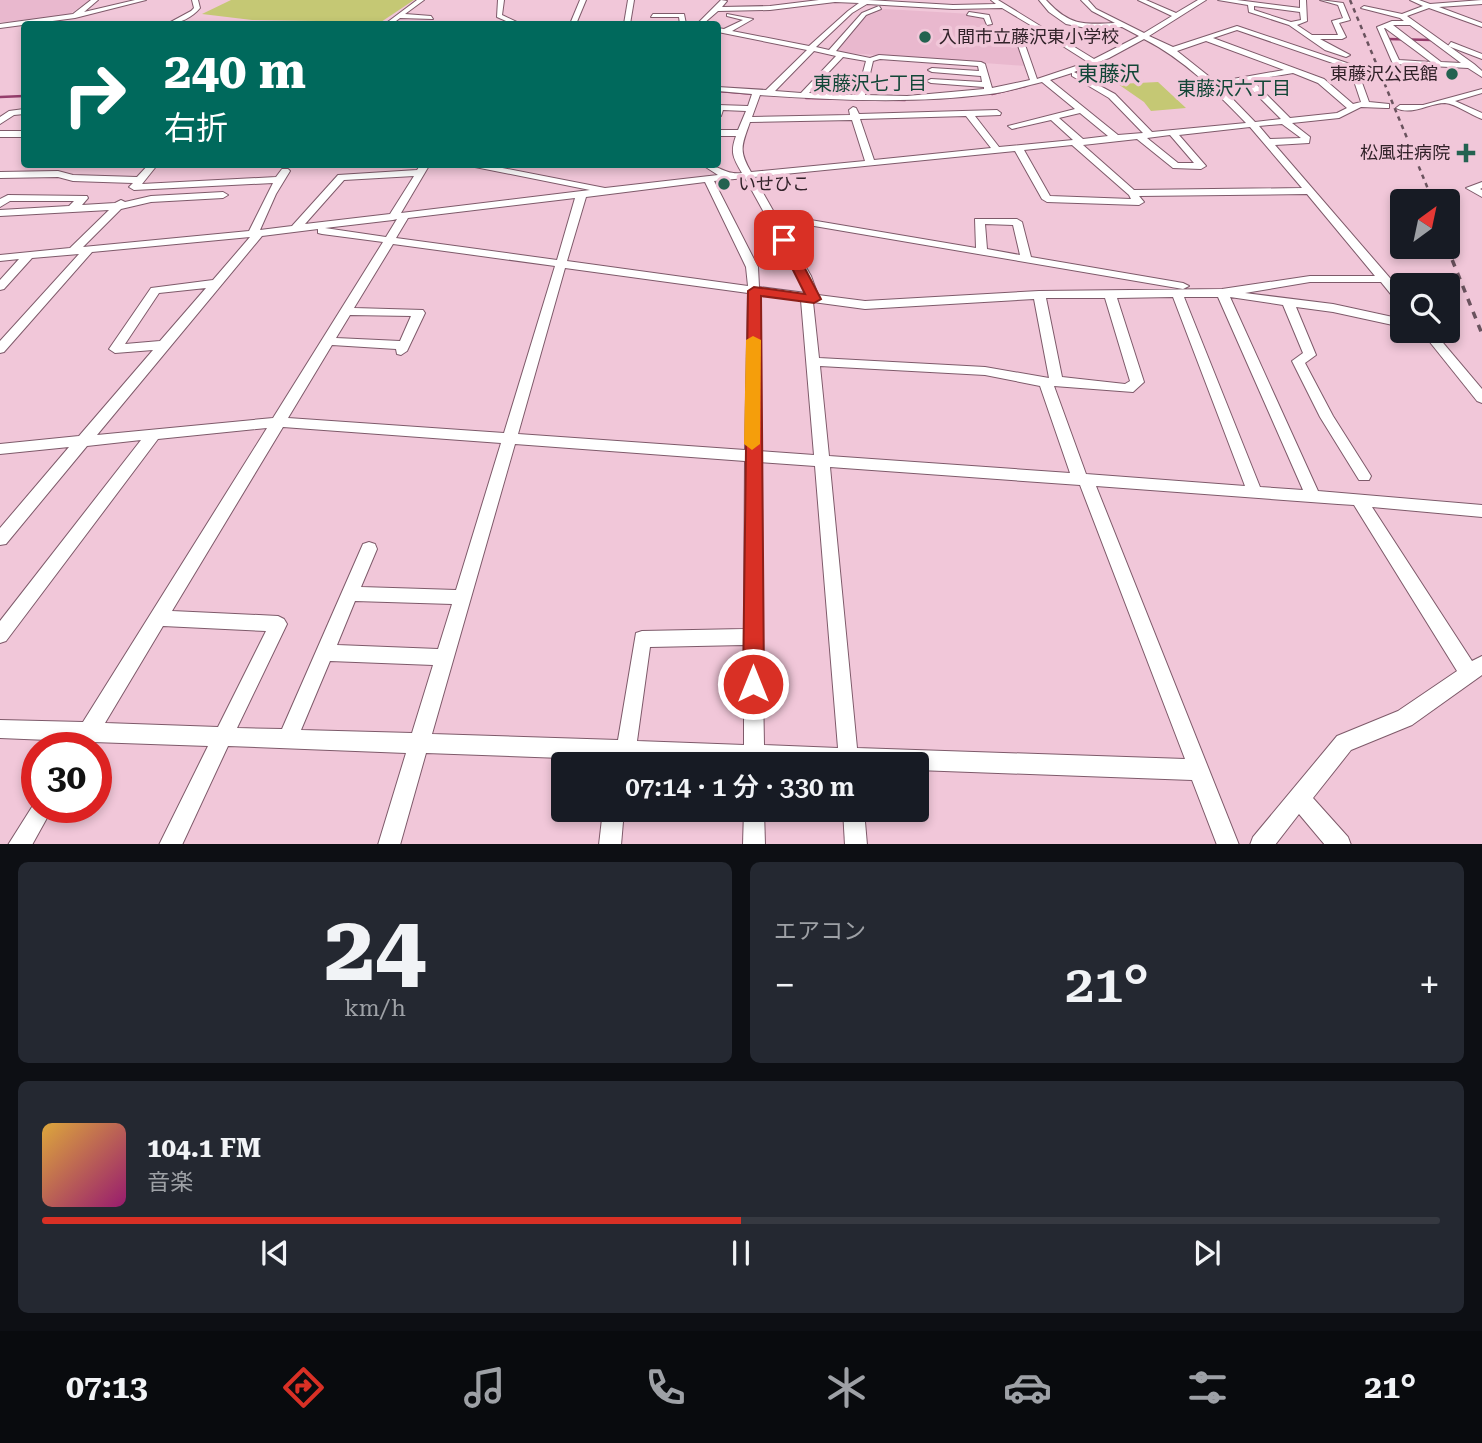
<!DOCTYPE html>
<html lang="ja">
<meta charset="utf-8">
<style>
:root{--surface:#171b24;--page:#242831;--text:#f1f3f6;--muted:#9ea1a6;--line:#363941;--accent:#d93025}
body{margin:0;font-family:"Roboto Serif","Noto Sans JP",serif;background:var(--page);color:var(--text);height:100vh;display:flex;flex-direction:column;font-size:26px;white-space:nowrap}
*{box-sizing:border-box;margin:0}
p{font-size:23px;color:var(--muted)}
.icon{flex:none;width:38px;height:38px;fill:none;stroke:currentColor;stroke-width:2;stroke-linecap:round;stroke-linejoin:round}
.map{position:relative;height:844px;overflow:hidden}
.panel{display:flex;flex-direction:column;gap:18px;padding:18px;background:#0d0f14;flex:1}
.panel>*{flex:none}
.hud{position:absolute;left:21px;top:21px;width:700px;height:147px;border-radius:7px;box-shadow:0 4px 10px #0003;background:#00695c;color:#fff;overflow:hidden}
.needle{width:46px;rotate:33deg}
.buttons{position:absolute;left:1390px;top:189px;display:grid;gap:14px}
.buttons a{display:grid;place-items:center;width:70px;height:70px;border-radius:7px;background:var(--surface);box-shadow:0 4px 10px #0003;font-size:35px}
.speed{position:absolute;left:21px;top:732px;display:flex;gap:14px;font-size:35px;font-weight:700;text-align:center}
.speed>*{display:grid;place-content:center;width:91px;height:91px;border-radius:50%;background:var(--surface);box-shadow:0 4px 10px #0003;line-height:1}
.speed .limit{border:10px solid #d22;background:#fff;color:#111}
.pin{position:absolute;display:grid;place-items:center;width:60px;height:60px;color:#fff;margin:-30px;border-radius:14px;box-shadow:0 4px 10px #0006}
.me{position:absolute;width:77px;margin:-38px;rotate:0deg;stroke-linejoin:round;filter:drop-shadow(0 0 5px #0008)}
.turn{display:flex;align-items:center;gap:24px;height:147px;padding:0 28px;font-size:32px}
.turn .icon{width:91px;height:91px;stroke-width:2.5}
.turn b{display:block;font-size:49px;line-height:60px}
.big{font-size:52px;font-weight:600;line-height:1.1}
.panel .tile{flex:1;display:flex;flex-direction:column;justify-content:center;gap:10px;min-width:0;padding:0 24px;border-radius:10px;background:var(--page)}
.panel .dial{align-items:center;gap:0}
.dial b{font-size:91px;line-height:1}
.song{display:flex;align-items:center;gap:21px}
.cover{width:84px;height:84px;border-radius:10px;background:linear-gradient(135deg,hsl(40 70% 55%),hsl(320 70% 35%))}
.played{height:7px;border-radius:4px;background:linear-gradient(90deg,var(--accent) 50%,var(--line) 50%)}
.keys{display:flex;justify-content:space-around;direction:ltr}
.heat{display:flex;justify-content:space-between;align-items:center;font-size:38px;direction:ltr}
.panel .tiles{flex:1;display:grid;gap:18px;grid-template-columns:1fr 1fr}
.tile:last-child{grid-column:span 2}
.trip{position:absolute;left:551px;top:752px;width:378px;height:70px;border-radius:7px;background:var(--surface);box-shadow:0 4px 10px #0003;font-weight:600;line-height:70px;text-align:center}
.tabs{display:flex;height:112px;justify-content:space-around;align-items:center;background:#090b0e;color:var(--muted)}
.tabs .icon{width:49px;height:49px}
.tabs .current{color:var(--accent)}
.tabs b{font-size:32px;color:var(--text)}
.map>svg:first-child{display:block}
.built{fill:#e9b8ce}
.green{fill:#c5c874}
.lines{fill:none;stroke-linecap:round;stroke-linejoin:round}
.stream{stroke:#953e6c;stroke-width:2.5}
.minor-casing{stroke:#7e5a6a;stroke-width:2}
.minor{fill:#fff;fill-rule:evenodd}
.rail-far1{stroke:#6a535e;stroke-width:2.5;stroke-dasharray:4.5 4.5;stroke-linecap:butt}
.rail{stroke:#6a535e;stroke-width:3.5;stroke-dasharray:7 7;stroke-linecap:butt}
.route{fill:#d93025;stroke:#8d1f18;stroke-width:2}
.slow{fill:#f59e0b}
.poi-dot{fill:#236250;stroke:#f1c7d9;stroke-width:2.5}
.labels{text-anchor:middle;stroke-width:7;stroke-linejoin:round;paint-order:stroke}
.far-poi-label{font-size:18px;fill:#312229;stroke:#f1c7d9;text-anchor:start}
.far-neighbourhood-label{font-size:19px;fill:#124637;stroke:#f1c7d9}
.far-quarter-label{font-size:21px;fill:#124637;stroke:#f1c7d9}
</style>
<div class="map">
<svg width="1482" height="845" viewBox="0 0 1482 845">
<rect width="100%" height="100%" fill="#f1c7d9"/>
<g class="built">
<polygon points="0,0 90,0 67,16 16,23 0,22"/>
<polygon points="885,9 989,15 993,36 1015,38 1025,66 834,52 869,11"/>
</g>
<g class="green">
<polygon points="231,0 414,0 381,22 252,20 202,14"/>
<polygon points="1158,82 1186,108 1151,111 1144,102 1118,84"/>
</g>
<g class="lines">
<g class="stream">
<polyline points="1387,39 1433,40"/>
<polyline points="718,91 755,94"/>
<polyline points="992,94 1025,86"/>
<polyline points="0,97 24,96"/>
<polyline points="806,98 905,100"/>
</g>
<defs>
<g id="minor">
<polygon points="91,0 98,0 84,12 135,0 146,0 75,18 0,28 0,24 73,14"/>
<path d="M192,0H198L200,8C193,17 179,24 167,24L191,11L194,8Z"/>
<polygon points="417,0 424,0 405,14 431,16 433,19 400,18 392,24 385,24"/>
<polygon points="498,0 504,0 502,15 521,24 513,24 497,17"/>
<polygon points="580,0 586,0 576,24 570,24"/>
<polygon points="628,0 634,0 630,24 624,24"/>
<path d="M721,0L727,1L722,7L770,6L819,0H868L953,5L996,4L991,0H998L1094,59L1139,36L1122,27L1086,28L1066,24L1049,12L1039,0H1046C1069,25 1082,25 1115,23L1092,11L1081,0H1088L1096,9L1144,33L1172,16L1138,0H1146L1176,13L1198,0H1206L1149,36L1173,47L1237,26L1356,66L1369,102L1389,104V108H1386L1361,107L1339,118L1292,123L1310,137L1309,143L1275,145L1402,292V303H1398L1381,282H1310L1245,293L1333,304L1402,319V327L1333,312L1296,307L1316,355L1305,363L1333,416L1371,476L1369,480H1359L1320,417L1292,361L1303,353L1283,305L1230,297L1318,491L1482,505V517L1372,507L1472,661L1482,656V675L1412,725L1351,750L1313,798L1348,837L1351,845H1325L1299,814L1275,845H1250L1253,837L1337,736L1398,711L1457,671L1354,505L1338,504L1096,486L1239,845H1217L1192,780L917,770V765H744L635,761L634,765H614L615,760L426,753L400,845H378L406,753L228,746L182,845H159L208,746L93,742L90,747H69L72,741L0,738V720L83,722L267,428L158,439L6,641L0,643V621L141,440L87,446L6,544L0,545V528L69,447L0,454V444L79,436L153,350L115,353L109,349L151,288L213,280L250,237L92,252L4,352L0,353V341L79,254L32,258L4,289L0,290V280L19,259L0,261V255L70,248L109,210L0,216V210L69,206L74,201H10L0,207V199L8,195L87,196L88,198L82,205L115,203L121,200L125,202L151,196L223,192L228,195L223,198L151,202L121,209L83,247L249,231L273,183L134,190L129,187L133,183L73,181L58,177L0,178V172L58,171L73,175L137,177L149,164H158L142,184L276,177L282,169H288L290,171L276,194L260,230L292,226L338,175L417,170L421,164H430L401,213L590,190L460,164H482L605,188L718,175L701,164C719,164 723,175 742,173C733,158 730,152 736,136H718V130H738L746,111L723,110L721,116L718,117V105L748,106L752,94L718,91V87L766,90L807,50L718,32V28L724,29L743,20L727,16V14L753,19L732,31L809,46L848,11L859,3L835,2L770,10L718,11L703,24H697ZM867,4L953,9L1002,8L1042,32L1015,37L1030,80L992,88L985,64L981,62L879,55L870,58L836,51L866,15L881,9L879,6L862,13L829,50L816,47L852,13ZM1237,30L1350,69L1361,102L1353,104L1324,79L1213,38ZM1047,36L1088,62L1037,79L1023,39ZM1144,39C1185,60 1214,90 1246,123L1152,132L1115,94L1074,72L1109,58ZM1206,41L1284,70L1216,82L1177,51ZM814,51L836,56L801,93L775,91ZM843,57L866,61L857,95L809,93ZM880,59L978,66L979,71L932,68L928,70L932,72L981,76L982,82L931,79L927,81L931,83L984,87V89L907,96L865,95L873,61ZM1072,73V76L1109,98L1143,133L1118,135L1050,80ZM1293,73L1318,83L1347,108L1337,113L1290,118L1252,80ZM1042,82L1075,109L1008,126L1012,129L1051,120L1073,140L999,147L975,116L1000,115L1001,113L997,110L859,114L856,108L853,107L849,110L850,115L752,117L760,95C837,100 913,104 990,94C1007,92 1025,86 1042,82ZM1244,82L1281,119L1255,122L1220,86ZM1080,113L1108,136L1083,139L1059,118ZM966,116L991,148L874,160L860,119ZM852,120L865,161L751,172C738,150 742,145 750,122ZM1282,124L1301,138L1270,139L1259,126ZM1250,127L1302,188L1134,190L1083,145L1137,139L1173,168L1201,169L1206,166L1179,135ZM1170,135L1194,163H1178L1147,138ZM1072,145L1129,195L1131,199L1050,196L1024,150ZM1015,151L1042,199L1047,202L1139,205L1144,202L1139,196L1307,194L1375,276H1310L1222,289L1039,291L865,301L818,295L811,276L779,220L1183,289L1189,286L1183,283L1031,257L1022,222L1017,219H975L976,248L775,214L754,177ZM414,176L390,214L305,224L344,180ZM745,178L799,276L806,293L759,287L758,267L714,181ZM705,182L746,267L748,286L567,261L586,197ZM575,198L557,260L396,238L408,218ZM397,219L386,237L325,228L393,220ZM985,224L1013,225L1020,255L987,249ZM318,229V233L322,234L383,242L273,418L97,435L262,236ZM393,244L555,266L504,433L288,418L332,345L396,349L397,354L401,355L407,351L425,313L423,310L354,308ZM565,268L748,293L745,450L518,434ZM206,288L160,341L125,344L159,293ZM760,294L801,300L814,455L759,451ZM1173,297L1245,486L1086,474L1054,386L1133,392L1144,382L1117,298ZM1184,297H1218L1303,490L1260,487ZM1046,298H1105L1130,381L1125,384L1062,377ZM1034,299L1049,378L985,367L819,358L813,302L865,309ZM350,315L411,316L400,341L336,338ZM820,366L985,375L1040,386L1070,473L829,456ZM283,427L501,443L456,590L361,587L377,549L375,544L369,542L363,544L282,729L237,728L287,624L284,619L278,616L172,611ZM515,444L745,461L744,629L642,631L636,633L618,740L432,734ZM759,462L815,466L838,748L764,745ZM830,467L1080,485L1185,759L857,748ZM355,601L452,604L438,649L337,645ZM163,626L266,631L218,727L105,723ZM744,645V745L637,741L650,647ZM330,661L433,665L412,733L301,730Z"/>
<path d="M1218,0H1237L1300,8V0H1306L1307,21L1297,25L1312,35H1338L1332,21L1343,18L1338,5L1320,0L1343,3L1350,20L1339,23L1346,37L1342,39H1320L1350,55L1346,57L1325,50L1289,25L1249,12L1248,5ZM1254,6L1300,12L1301,20L1291,22L1254,10Z"/>
<path d="M1410,0H1419L1430,4L1482,0V4L1439,7L1482,23V27L1429,8L1407,16L1474,64L1482,71V77L1468,68L1393,64L1377,27L1392,21H1404L1400,18L1361,8L1364,6L1402,14L1423,6ZM1393,25H1410L1461,63L1441,62ZM1384,28H1385L1431,62L1399,60Z"/>
<polygon points="969,12 989,15 992,24 987,25 984,18 967,15"/>
<polygon points="653,14 684,14 686,24 680,24 679,17 651,17"/>
<polygon points="1451,42 1482,54 1482,59 1448,46"/>
<path d="M1482,89V93L1455,101L1482,113V119C1471,115 1456,104 1445,103C1429,103 1412,116 1396,108L1400,105H1423Z"/>
<polygon points="24,109 24,114 14,115 0,124 0,117 9,111"/>
<rect x="0" y="131" width="24" height="6"/>
<polygon points="1482,182 1482,188 1480,189 1482,190 1482,197 1466,188"/>
<polygon points="1421,331 1433,331 1482,389 1482,403 1477,401"/>
<polygon points="37,799 37,807 53,807 32,845 8,845"/>
<polygon points="603,810 624,810 621,845 599,845"/>
<polygon points="744,810 764,810 765,845 743,845"/>
<polygon points="843,810 864,810 867,845 845,845"/>
</g>
</defs>
<use href="#minor" class="minor-casing"/>
<use href="#minor" class="minor"/>
<polyline class="rail-far1" points="1350,0 1433,201"/>
<polyline class="rail" points="1447,247 1482,334"/>
</g>
<polygon class="route" points="784,236 790,240 821,299 814,303 761,296 764,684 761,691 753,694 746,691 743,684 748,291 754,287 805,294 778,240"/>
<polygon class="slow" points="753,336 761,340 760,444 752,450 744,444 746,340"/>
<g class="poi-dot">
<circle cx="925" cy="37" r="7"/>
<circle cx="1452" cy="74" r="7"/>
<path d="M1462.5 142.5h7v7h7v7h-7v7h-7v-7h-7v-7h7z"/>
<circle cx="724" cy="184" r="7"/>
</g>
<g class="labels">
<g class="far-poi-label">
<text x="939" y="43">入間市立藤沢東小学校</text>
<text x="1438" y="80" text-anchor="end">東藤沢公民館</text>
<text x="1450" y="159" text-anchor="end">松風荘病院</text>
<text x="738" y="190">いせひこ</text>
</g>
<g class="far-neighbourhood-label">
<text x="870" y="90">東藤沢七丁目</text>
<text x="1234" y="95">東藤沢六丁目</text>
</g>
<g class="far-quarter-label">
<text x="1109" y="81">東藤沢</text>
</g>
</g>
</svg>
<div class="buttons">
<a><svg class="needle" viewBox="-14 -14 28 28"><path d="M0-13l5 13h-10z" fill="#e53935"/><path d="M0 13l5-13h-10z" fill="#9ea1a6"/></svg></a>
<a><svg class="icon" aria-label="search" viewBox="0 0 24 24"><circle cx="10" cy="10" r="6"/><path d="M15 15l6 6"/></svg></a>
</div>
<div class="speed"><div class="limit">30</div></div>
<div class="pin" style="left:784px;top:240px;background:#d93025"><svg class="icon" aria-label="arrive" viewBox="0 0 24 24"><path d="M6 21V4h12l-3 4 3 4H6"/></svg></div>
<svg class="me" style="left:753px;top:684px" viewBox="-20 -20 40 40"><circle r="17" fill="#d93025" stroke="#fff" stroke-width="3"/><path d="M0-11L8 9 0 5-8 9z" fill="#fff"/></svg>
<div class="trip">07:14 · 1 分 · 330 m</div>
<div class="hud">
<div class="turn"><svg class="icon" aria-label="right" viewBox="0 0 24 24"><path d="M7 20v-9h11M14 6l5 5-5 5"/></svg><div><b>240 m</b>右折</div></div>
</div>
</div>
<section class="panel">
<div class="tiles">
<div class="tile dial"><b>24</b><p>km/h</p></div>
<div class="tile"><p>エアコン</p>
<div class="heat"><a>−</a><b class="big">21°</b><a>+</a></div>
</div>
<div class="tile">
<div class="song"><i class="cover"></i><div><b>104.1 FM</b><p>音楽</p></div></div>
<div class="played"></div>
<div class="keys"><svg class="icon" aria-label="previous" viewBox="0 0 24 24"><path d="M18 5L8 12l10 7zM5 5v14"/></svg><svg class="icon" aria-label="pause" viewBox="0 0 24 24"><path d="M8 5v14M16 5v14"/></svg><svg class="icon" aria-label="next" viewBox="0 0 24 24"><path d="M6 5l10 7-10 7zM19 5v14"/></svg></div>
</div>
</div>
</section>
<nav class="tabs">
<b>07:13</b>
<svg class="icon current" aria-label="directions" viewBox="0 0 24 24"><path d="M12 3l9 9-9 9-9-9zM9 14v-3h6M13 9l2 2-2 2"/></svg>
<svg class="icon" aria-label="music" viewBox="0 0 24 24"><path d="M9 18V5l10-2v13"/><circle cx="6" cy="18" r="3"/><circle cx="16" cy="16" r="3"/></svg>
<svg class="icon" aria-label="phone" viewBox="0 0 24 24"><path d="M5 4h4l2 5-3 2q2 4 5 5l2-3 5 2v4C11 20 4 13 5 4z"/></svg>
<svg class="icon" aria-label="climate" viewBox="0 0 24 24"><path d="M12 3v18M4 7l16 10M4 17L20 7"/></svg>
<svg class="icon" aria-label="car" viewBox="0 0 24 24"><path d="M5 17H2v-5l4-1 3-4h7l3 4 3 1v5h-3M9 17h6M6 11h13"/><circle cx="7" cy="17" r="2"/><circle cx="17" cy="17" r="2"/></svg>
<svg class="icon" aria-label="filters" viewBox="0 0 24 24"><path d="M4 7h16M4 17h16"/><circle cx="9" cy="7" r="2"/><circle cx="15" cy="17" r="2"/></svg>
<b>21°</b>
</nav>
